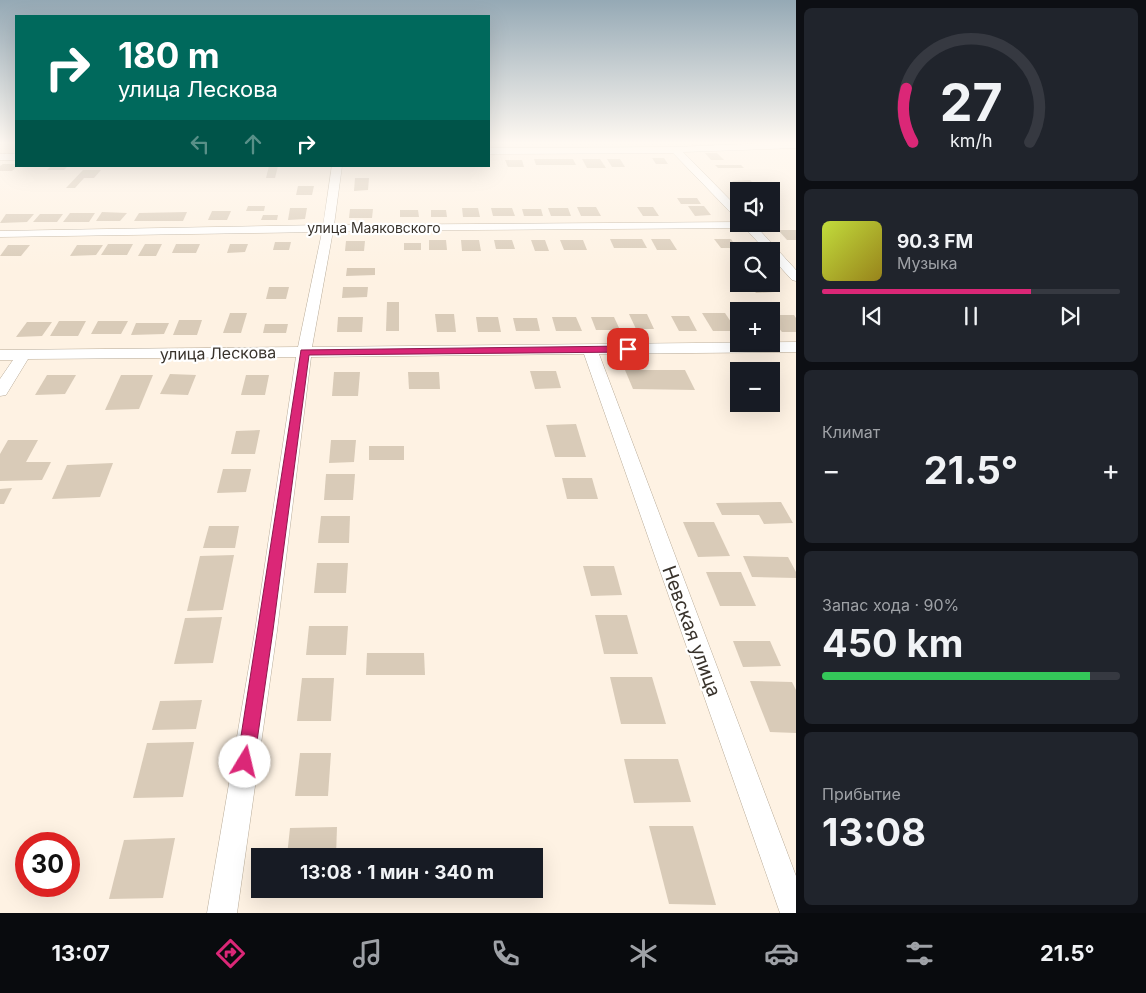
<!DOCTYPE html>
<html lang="ru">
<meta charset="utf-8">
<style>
:root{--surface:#171b24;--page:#20242c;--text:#f1f3f6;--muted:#9ea1a6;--line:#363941;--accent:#db2777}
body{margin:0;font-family:Inter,sans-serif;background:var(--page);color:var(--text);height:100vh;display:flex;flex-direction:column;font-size:19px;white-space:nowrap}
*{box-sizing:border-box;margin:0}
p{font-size:16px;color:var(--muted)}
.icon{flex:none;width:28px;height:28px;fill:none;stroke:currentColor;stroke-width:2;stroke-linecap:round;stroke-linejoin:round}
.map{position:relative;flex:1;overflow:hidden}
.details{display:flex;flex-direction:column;gap:8px;padding:8px;background:#0d0f14;width:350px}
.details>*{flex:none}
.banner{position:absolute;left:15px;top:15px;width:475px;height:152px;border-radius:0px;box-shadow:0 5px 20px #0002;background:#00695c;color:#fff;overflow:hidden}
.buttons{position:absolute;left:730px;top:182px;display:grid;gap:10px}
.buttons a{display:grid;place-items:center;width:50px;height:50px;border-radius:0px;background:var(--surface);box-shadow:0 5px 20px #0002;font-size:25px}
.speed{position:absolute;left:15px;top:832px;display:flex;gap:10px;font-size:25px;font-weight:700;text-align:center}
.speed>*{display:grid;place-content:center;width:65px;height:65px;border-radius:50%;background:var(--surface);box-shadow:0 5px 20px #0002;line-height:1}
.speed .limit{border:8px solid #d22;background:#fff;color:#111}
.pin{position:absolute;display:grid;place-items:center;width:42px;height:42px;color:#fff;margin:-21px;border-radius:10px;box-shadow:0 2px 8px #0006}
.me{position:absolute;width:55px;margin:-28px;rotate:9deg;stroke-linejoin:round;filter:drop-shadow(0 0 4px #0008)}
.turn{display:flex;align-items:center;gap:18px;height:105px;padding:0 20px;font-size:22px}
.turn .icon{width:65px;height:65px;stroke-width:2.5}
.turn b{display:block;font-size:35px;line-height:42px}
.lanes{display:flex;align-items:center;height:48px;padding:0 20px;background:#0003;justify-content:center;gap:25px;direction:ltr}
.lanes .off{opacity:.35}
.big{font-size:38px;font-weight:700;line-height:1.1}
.details .widget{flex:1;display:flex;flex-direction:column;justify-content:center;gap:8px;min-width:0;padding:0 18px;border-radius:8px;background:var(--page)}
.details .dial{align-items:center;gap:0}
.dial svg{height:130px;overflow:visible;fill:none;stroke:var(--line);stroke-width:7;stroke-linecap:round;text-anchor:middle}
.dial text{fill:var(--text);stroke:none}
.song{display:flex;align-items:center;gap:15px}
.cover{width:60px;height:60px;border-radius:8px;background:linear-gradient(135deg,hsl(70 70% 55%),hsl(50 70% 35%))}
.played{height:5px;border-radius:2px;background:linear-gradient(90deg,var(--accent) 70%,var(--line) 70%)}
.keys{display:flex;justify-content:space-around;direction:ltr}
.heat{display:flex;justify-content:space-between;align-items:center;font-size:28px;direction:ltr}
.charge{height:8px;border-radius:4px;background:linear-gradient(90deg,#34c759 90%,var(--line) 0)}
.trip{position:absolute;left:251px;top:848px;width:292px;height:50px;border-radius:0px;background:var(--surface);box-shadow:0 5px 20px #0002;font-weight:700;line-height:50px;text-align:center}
.tabs{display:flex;height:80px;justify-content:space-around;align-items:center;background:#090b0e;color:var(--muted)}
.tabs .icon{width:35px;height:35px}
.tabs .selected{color:var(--accent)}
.tabs b{font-size:22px;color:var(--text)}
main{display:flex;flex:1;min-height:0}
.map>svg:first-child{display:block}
.building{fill:#d9cbb8}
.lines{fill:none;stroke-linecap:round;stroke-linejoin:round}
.street-casing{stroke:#b9ac99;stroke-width:1}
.street{fill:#fff;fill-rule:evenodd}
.route{fill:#db2777;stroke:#8e194d}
.labels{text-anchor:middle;stroke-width:4.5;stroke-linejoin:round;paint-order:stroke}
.far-street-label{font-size:14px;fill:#39332c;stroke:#fff}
.street-label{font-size:16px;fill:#39332c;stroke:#fff}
.near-street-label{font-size:19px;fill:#39332c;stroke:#fff}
</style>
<main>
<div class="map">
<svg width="796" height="913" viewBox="0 0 796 913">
<rect width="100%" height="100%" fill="#fef2e3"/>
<g class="building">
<polygon points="705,153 717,153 724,160 711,160"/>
<polygon points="652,158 664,158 668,164 656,164"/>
<polygon points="534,159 573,159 576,165 536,165"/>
<polygon points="582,159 600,159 606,168 587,168"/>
<polygon points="607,159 620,159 625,167 612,167"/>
<polygon points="505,160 522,160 524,167 508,167"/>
<polygon points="3,164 16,164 18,166 12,171 0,171 0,166"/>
<polygon points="715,165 741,165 744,168 718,168"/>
<polygon points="51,166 68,166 64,170 47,170"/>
<polygon points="269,166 278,166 275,178 266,178"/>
<polygon points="83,170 101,170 94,178 84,178 75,188 66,188"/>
<polygon points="355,178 369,178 368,190 354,191"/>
<polygon points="750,180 761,191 742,191 732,181"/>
<polygon points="298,186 314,186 312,195 296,195"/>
<polygon points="677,198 697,198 701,204 681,204"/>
<polygon points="248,206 265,206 264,211 246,211"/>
<polygon points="688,206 704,206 711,215 695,216"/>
<polygon points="577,207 596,207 601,216 581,216"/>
<polygon points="637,207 653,207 659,216 643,216"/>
<polygon points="290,208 307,208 305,219 288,220"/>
<polygon points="462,208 478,208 480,217 463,217"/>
<polygon points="491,208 512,208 515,216 493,216"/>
<polygon points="548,208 568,208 571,216 551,216"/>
<polygon points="350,209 373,209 372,218 349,218"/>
<polygon points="522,209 541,209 543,216 524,216"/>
<polygon points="400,210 418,210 419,217 400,217"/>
<polygon points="431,210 446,210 447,217 431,217"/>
<polygon points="212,211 231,211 227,220 208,220"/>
<polygon points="102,212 127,213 120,221 96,221"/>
<polygon points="187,212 183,221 134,221 139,213"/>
<polygon points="70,213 95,213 89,222 63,222"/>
<polygon points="6,214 34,214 27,222 0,223"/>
<polygon points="40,214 63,214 57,222 33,222"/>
<polygon points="263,215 278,215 277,220 261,220"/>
<polygon points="778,230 796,230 796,240 787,240"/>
<polygon points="610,239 642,239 647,248 614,248"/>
<polygon points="651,239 670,239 677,250 657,250"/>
<polygon points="714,239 731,239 737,248 721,248"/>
<polygon points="429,240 446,240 447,250 429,250"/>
<polygon points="461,240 479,240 481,251 462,251"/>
<polygon points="494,240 512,240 515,249 496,249"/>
<polygon points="531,240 545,240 549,251 535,251"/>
<polygon points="560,240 583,240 587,250 564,250"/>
<polygon points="346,241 365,241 364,251 345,251"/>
<polygon points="275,242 291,242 289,250 273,250"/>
<rect x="404" y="243" width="17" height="7"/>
<polygon points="108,244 133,244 127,255 101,255"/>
<polygon points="145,244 162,244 156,256 138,256"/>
<polygon points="176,244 200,244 196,253 172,253"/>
<polygon points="230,244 248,244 245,252 227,253"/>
<polygon points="8,245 30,245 21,256 0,256"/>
<polygon points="77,245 103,245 96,255 70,256"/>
<polygon points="347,268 375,268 375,275 346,276"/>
<polygon points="749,284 768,284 775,292 756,293"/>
<polygon points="269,287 289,287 286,299 266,299"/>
<polygon points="343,287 368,287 367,297 342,298"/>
<polygon points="387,302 399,302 399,331 386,331"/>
<polygon points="733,306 744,306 748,311 739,311 739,314"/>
<polygon points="230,313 247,313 241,333 223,333"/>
<polygon points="702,313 725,313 737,331 713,331"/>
<polygon points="435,314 454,314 456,332 437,332"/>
<polygon points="629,314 647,314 654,329 636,329"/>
<polygon points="771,315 794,315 796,318 796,332 782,332 771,319"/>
<polygon points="671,316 689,316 697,331 679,331"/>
<polygon points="338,317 363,317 362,332 337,332"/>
<polygon points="476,317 498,317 501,332 478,332"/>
<polygon points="552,317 576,317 582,331 556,331"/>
<polygon points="591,317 614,317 620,330 596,330"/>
<polygon points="513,318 537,318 540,331 516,331"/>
<polygon points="179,320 202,320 197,335 173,335"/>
<polygon points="59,321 86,321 78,336 50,336"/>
<polygon points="98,321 128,321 121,334 91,334"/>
<polygon points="27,322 52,322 42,336 16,337"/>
<polygon points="136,323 169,323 164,334 131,335"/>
<polygon points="265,324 288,324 286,333 263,333"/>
<polygon points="739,369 765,369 766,371 741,371"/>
<polygon points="625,370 685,370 695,390 633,389"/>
<polygon points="530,371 556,371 561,388 535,389"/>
<polygon points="334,372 360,372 358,396 332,396"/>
<polygon points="408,372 439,372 440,389 409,389"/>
<polygon points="170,374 196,375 188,395 160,394"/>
<polygon points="47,375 76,375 65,394 35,395"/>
<polygon points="121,375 153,375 139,409 105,410"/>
<polygon points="246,375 269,375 265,395 241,395"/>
<polygon points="576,424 586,457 555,457 546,425"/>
<polygon points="260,430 255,454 231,454 236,431"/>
<polygon points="8,440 38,440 26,462 51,462 42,480 0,481 0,454"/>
<polygon points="331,440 356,440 354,462 329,463"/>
<rect x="369" y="446" width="35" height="14"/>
<polygon points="113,463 100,497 52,499 67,465"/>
<polygon points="223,469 251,469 246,492 217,493"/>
<polygon points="326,474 355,474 353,500 324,500"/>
<polygon points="562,478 592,478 598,499 567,499"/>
<polygon points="12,488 4,504 0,504 0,489"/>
<polygon points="781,502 793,523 764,524 759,515 722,515 716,503"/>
<polygon points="321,516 350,516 349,543 318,543"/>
<polygon points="683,522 714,522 730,556 698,557"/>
<polygon points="209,526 239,526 235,548 203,548"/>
<polygon points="234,555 223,610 187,611 200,556"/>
<polygon points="743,556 788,557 796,572 796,578 752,577"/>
<polygon points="317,563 348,563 346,593 314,593"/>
<polygon points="583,566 614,566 622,595 591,596"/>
<polygon points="706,572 741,572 756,606 720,606"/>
<polygon points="595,615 627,615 638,654 604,654"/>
<polygon points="222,617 213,663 174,664 185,618"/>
<polygon points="309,626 348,626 346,655 306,655"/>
<polygon points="733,641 770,641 781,666 743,667"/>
<polygon points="367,653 424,653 425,675 366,675"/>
<polygon points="610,677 652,677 666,724 621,724"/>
<polygon points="302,678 334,678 331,721 297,721"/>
<polygon points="750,681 792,682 796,690 796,733 770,732"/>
<polygon points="202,700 196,729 152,730 160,701"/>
<polygon points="194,742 183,797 133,798 147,743"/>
<polygon points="300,753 331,753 328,796 295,796"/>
<polygon points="624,759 678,759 691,802 634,803"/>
<polygon points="649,826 693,826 716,905 669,904"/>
<polygon points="337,827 336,856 287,856 290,828"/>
<polygon points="175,838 163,898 109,899 124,840"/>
</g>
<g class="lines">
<defs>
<g id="street">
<polygon points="796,142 796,148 683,152 739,209 739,218 735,217 673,153 489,154 489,148 675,147"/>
<rect x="0" y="154" width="16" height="6"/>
<polygon points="332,166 342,166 334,225 739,222 739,224 754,224 796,270 796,281 792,280 771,257 771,251 766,251 745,228 333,231 312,347 796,342 796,352 599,354 796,876 796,913 780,913 584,354 311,357 277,631 237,913 207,913 255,631 296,357 28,359 6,395 0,396 0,379 13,360 0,360 0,350 298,347 322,232 0,237 0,231 323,225"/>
</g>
</defs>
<use href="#street" class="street-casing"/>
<use href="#street" class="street"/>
</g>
<linearGradient id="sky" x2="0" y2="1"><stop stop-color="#95a9b5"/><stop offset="0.53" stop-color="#fff9f2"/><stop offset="1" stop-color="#fff9f2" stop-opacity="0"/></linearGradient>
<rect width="796" height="269" fill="url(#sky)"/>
<polygon class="route" points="628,346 631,347 631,352 309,355 273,630 254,762 251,768 245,771 239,768 237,762 301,350"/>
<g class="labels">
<g class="far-street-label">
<text x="374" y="233">улица Маяковского</text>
</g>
<g class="street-label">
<text transform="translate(218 353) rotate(-1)" y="6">улица Лескова</text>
</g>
<g class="near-street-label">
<text transform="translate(692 631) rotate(70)" y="7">Невская улица</text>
</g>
</g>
</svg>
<div class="buttons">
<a><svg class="icon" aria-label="sound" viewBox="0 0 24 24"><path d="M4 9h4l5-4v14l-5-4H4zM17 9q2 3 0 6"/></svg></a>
<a><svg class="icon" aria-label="search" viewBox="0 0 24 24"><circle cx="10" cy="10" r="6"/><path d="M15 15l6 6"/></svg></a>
<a>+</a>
<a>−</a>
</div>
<div class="speed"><div class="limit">30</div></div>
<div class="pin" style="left:628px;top:349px;background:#d93025"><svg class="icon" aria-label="arrive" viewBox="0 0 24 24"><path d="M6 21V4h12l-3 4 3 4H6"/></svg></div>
<svg class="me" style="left:245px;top:762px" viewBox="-20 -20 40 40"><circle r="19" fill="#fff"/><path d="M0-13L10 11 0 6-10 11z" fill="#db2777"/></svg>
<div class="trip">13:08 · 1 мин · 340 m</div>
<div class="banner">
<div class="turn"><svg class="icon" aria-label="right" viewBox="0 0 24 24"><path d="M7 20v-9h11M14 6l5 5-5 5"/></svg><div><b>180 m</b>улица Лескова</div></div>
<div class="lanes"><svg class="icon off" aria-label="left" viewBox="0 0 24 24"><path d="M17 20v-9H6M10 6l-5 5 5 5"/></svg><svg class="icon off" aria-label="ahead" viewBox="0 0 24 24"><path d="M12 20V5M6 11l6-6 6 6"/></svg><svg class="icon" aria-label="right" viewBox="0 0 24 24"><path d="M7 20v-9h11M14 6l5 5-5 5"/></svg></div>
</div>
</div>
<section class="details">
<div class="widget dial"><svg viewBox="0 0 100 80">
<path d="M14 69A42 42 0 1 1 86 69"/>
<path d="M14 69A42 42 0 0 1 10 36" stroke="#db2777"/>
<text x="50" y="56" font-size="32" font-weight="700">27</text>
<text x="50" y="72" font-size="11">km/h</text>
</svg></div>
<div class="widget">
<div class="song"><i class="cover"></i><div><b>90.3 FM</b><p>Музыка</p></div></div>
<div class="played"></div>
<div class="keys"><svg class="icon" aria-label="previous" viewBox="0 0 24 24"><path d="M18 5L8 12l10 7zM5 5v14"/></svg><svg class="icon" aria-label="pause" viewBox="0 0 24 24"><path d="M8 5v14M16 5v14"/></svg><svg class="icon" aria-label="next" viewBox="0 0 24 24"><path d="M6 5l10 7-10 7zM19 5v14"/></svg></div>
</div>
<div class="widget"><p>Климат</p>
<div class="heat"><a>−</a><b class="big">21.5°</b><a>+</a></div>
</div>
<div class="widget"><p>Запас хода · 90%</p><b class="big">450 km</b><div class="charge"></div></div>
<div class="widget"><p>Прибытие</p><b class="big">13:08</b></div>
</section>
</main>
<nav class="tabs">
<b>13:07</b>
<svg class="icon selected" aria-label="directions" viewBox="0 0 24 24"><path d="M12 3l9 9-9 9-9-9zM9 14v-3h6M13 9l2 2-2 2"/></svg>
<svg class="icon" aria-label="music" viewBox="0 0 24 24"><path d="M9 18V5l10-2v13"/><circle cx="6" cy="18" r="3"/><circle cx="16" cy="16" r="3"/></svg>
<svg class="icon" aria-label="phone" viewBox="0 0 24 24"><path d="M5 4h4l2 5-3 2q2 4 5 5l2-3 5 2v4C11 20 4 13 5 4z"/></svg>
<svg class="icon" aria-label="climate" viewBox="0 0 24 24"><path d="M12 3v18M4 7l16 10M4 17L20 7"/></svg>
<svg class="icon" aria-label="car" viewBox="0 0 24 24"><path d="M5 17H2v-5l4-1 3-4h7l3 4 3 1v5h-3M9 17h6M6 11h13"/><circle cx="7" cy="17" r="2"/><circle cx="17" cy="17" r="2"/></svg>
<svg class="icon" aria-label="filters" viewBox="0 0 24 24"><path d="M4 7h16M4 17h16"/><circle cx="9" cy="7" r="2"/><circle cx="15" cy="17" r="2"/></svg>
<b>21.5°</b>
</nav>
